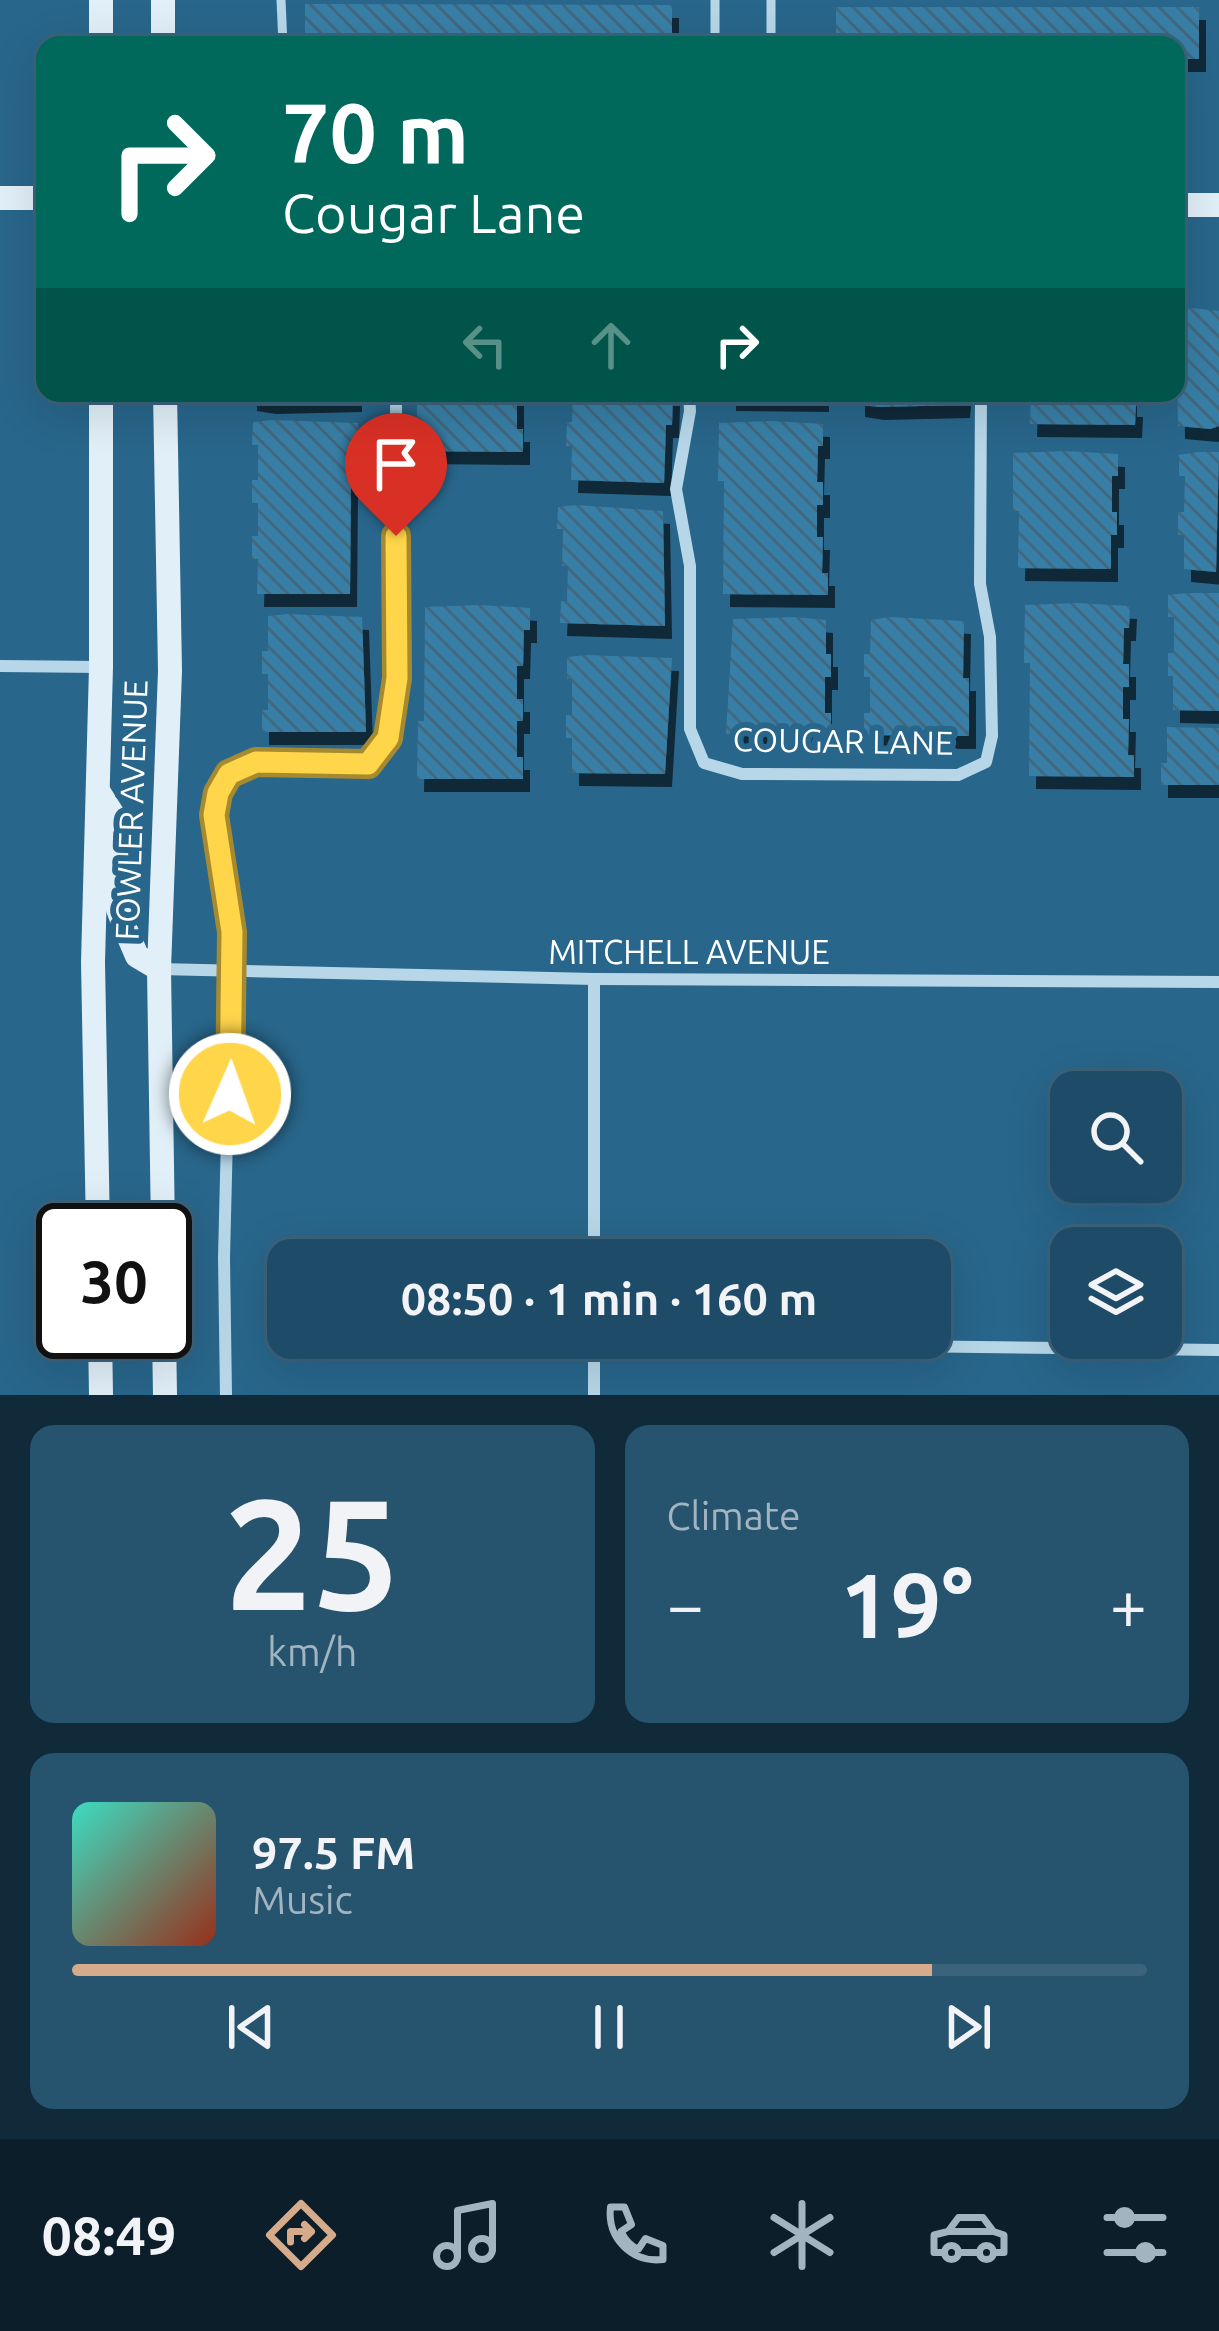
<!DOCTYPE html>
<meta charset="utf-8">
<style>
:root{--surface:#1e4c68;--page:#26536e;--text:#f1f3f6;--muted:#a1b4c0;--line:#3c637c;--accent:#d6ab8b}
body{margin:0;font-family:Ubuntu,sans-serif;background:var(--page);color:var(--text);height:100vh;display:flex;flex-direction:column;font-size:45px;white-space:nowrap}
*{box-sizing:border-box;margin:0}
p{font-size:39px;color:var(--muted)}
.icon{flex:none;width:66px;height:66px;fill:none;stroke:currentColor;stroke-width:2;stroke-linecap:round;stroke-linejoin:round}
.map{position:relative;height:1395px;overflow:hidden}
.panel{display:flex;flex-direction:column;gap:30px;padding:30px;background:#102a39;flex:1}
.panel>*{flex:none}
.top-card{position:absolute;left:36px;top:36px;width:1149px;height:366px;border-radius:24px;box-shadow:0 12px 48px #0002,0 0 0 3px var(--line);background:#00695c;color:#fff;overflow:hidden}
.controls{position:absolute;left:1050px;top:1071px;display:grid;gap:24px}
.controls a{display:grid;place-items:center;width:132px;height:132px;border-radius:24px;background:var(--surface);box-shadow:0 12px 48px #0002,0 0 0 3px var(--line);font-size:60px}
.speed{position:absolute;left:36px;top:1203px;display:flex;gap:24px;font-size:60px;font-weight:700;text-align:center}
.speed>*{display:grid;place-content:center;width:156px;height:156px;border-radius:50%;background:var(--surface);box-shadow:0 12px 48px #0002,0 0 0 3px var(--line);line-height:1}
.speed .limit{border:6px solid #111;border-radius:18px;background:#fff;color:#111}
.pin{position:absolute;display:grid;place-items:center;width:102px;height:102px;color:#fff;margin:-123px -51px;border-radius:50% 50% 50% 0;rotate:-45deg;box-shadow:0 0 12px #0007}
.pin .icon{rotate:45deg}
.me{position:absolute;width:132px;margin:-66px;rotate:2deg;stroke-linejoin:round;filter:drop-shadow(0 0 9px #0008)}
.turn{display:flex;align-items:center;gap:42px;height:252px;padding:0 48px;font-size:54px}
.turn .icon{width:156px;height:156px;stroke-width:2.5}
.turn b{display:block;font-size:84px;line-height:102px}
.lanes{display:flex;align-items:center;height:114px;padding:0 48px;background:#0003;justify-content:center;gap:60px;direction:ltr}
.lanes .off{opacity:.35}
.big{font-size:90px;font-weight:600;line-height:1.1}
.panel .card{flex:1;display:flex;flex-direction:column;justify-content:center;gap:18px;min-width:0;padding:0 42px;border-radius:24px;background:var(--page)}
.panel .dial{align-items:center;gap:0}
.dial b{font-size:156px;line-height:1}
.song{display:flex;align-items:center;gap:36px}
.cover{width:144px;height:144px;border-radius:18px;background:linear-gradient(135deg,hsl(170 70% 55%),hsl(10 70% 35%))}
.played{height:12px;border-radius:6px;background:linear-gradient(90deg,var(--accent) 80%,var(--line) 80%)}
.keys{display:flex;justify-content:space-around;direction:ltr}
.heat{display:flex;justify-content:space-between;align-items:center;font-size:66px;direction:ltr}
.panel .tiles{flex:1;display:grid;gap:30px;grid-template-columns:1fr 1fr}
.card:last-child{grid-column:span 2}
.trip{position:absolute;left:267px;top:1239px;width:684px;height:120px;border-radius:24px;background:var(--surface);box-shadow:0 12px 48px #0002,0 0 0 3px var(--line);font-weight:600;line-height:120px;text-align:center}
.dock{display:flex;height:192px;justify-content:space-around;align-items:center;background:#0c1e2a;color:var(--muted)}
.dock .icon{width:84px;height:84px}
.dock .on{color:var(--accent)}
.dock b{font-size:54px;color:var(--text)}
.map>svg:first-child{display:block}
.building{fill:url(#building-back-hatch);filter:url(#shadow)}
.lines{fill:none;stroke-linecap:round;stroke-linejoin:round}
.lane{stroke:#b7d7e9;stroke-width:9}
.street{stroke:#b7d7e9;stroke-width:12}
.secondary{stroke:#e1eff8;stroke-width:24}
.route-casing{stroke:#a68a30;stroke-width:30}
.route{stroke:#ffd54a;stroke-width:21}
.labels{text-anchor:middle;stroke-width:12;stroke-linejoin:round;paint-order:stroke}
.street-label{font-size:33px;fill:#fff;stroke:#28668b}
</style>
<div class="map">
<svg width="1219" height="1395" viewBox="0 0 1219 1395">
<defs>
<pattern id="building-back-hatch" width="6" height="6" patternUnits="userSpaceOnUse" patternTransform="scale(3)"><rect width="6" height="6" fill="#397fa7"/><path d="M-1 5l2 2M0 0l6 6M5-1l2 2" fill="none" stroke="#42687e"/></pattern>
<filter id="shadow"><feDropShadow dx="7" dy="13" stdDeviation="0" flood-color="#0009"/></filter>
</defs>
<rect width="100%" height="100%" fill="#28668b"/>
<g class="building">
<polygon points="305,4 672,5 672,45 305,45"/>
<polygon points="836,7 1199,7 1199,59 1176,59 1176,45 836,45"/>
<polygon points="1192,308 1219,311 1219,426 1210,429 1178,426 1176,311"/>
<polygon points="250,393 355,393 355,399 269,401 250,398"/>
<polygon points="417,393 517,393 517,429 523,429 523,452 417,451"/>
<polygon points="573,393 673,393 672,425 666,425 664,483 571,480 572,446 566,446 567,422 572,422"/>
<polygon points="729,393 822,393 822,399 729,398"/>
<polygon points="858,393 964,393 963,405 877,407 858,404"/>
<polygon points="1031,393 1130,393 1130,404 1136,404 1135,425 1030,424"/>
<polygon points="272,420 358,423 357,481 351,481 350,594 257,594 258,559 252,559 252,536 258,536 258,503 252,503 252,480 258,480 258,445 252,445 253,422"/>
<polygon points="772,421 823,424 823,446 818,446 817,482 823,482 823,505 817,505 817,537 823,537 822,573 828,573 828,595 723,594 724,481 718,481 719,423"/>
<polygon points="1066,451 1118,454 1118,476 1112,476 1112,512 1117,512 1117,535 1111,535 1111,569 1018,568 1019,511 1013,511 1013,453"/>
<polygon points="1198,452 1219,452 1216,572 1184,569 1184,535 1178,535 1178,512 1184,512 1185,476 1179,476 1179,455"/>
<polygon points="576,505 663,511 665,626 560,623 561,601 567,601 568,566 562,566 563,529 557,529 558,507"/>
<polygon points="1187,593 1219,593 1219,711 1173,710 1173,676 1168,676 1168,653 1174,653 1174,617 1168,617 1168,595"/>
<polygon points="1078,603 1130,606 1129,628 1124,628 1123,664 1129,664 1129,687 1123,687 1123,719 1129,719 1128,755 1134,755 1134,777 1029,776 1030,663 1024,663 1025,605"/>
<polygon points="478,605 530,608 530,630 524,630 523,666 517,666 517,699 523,699 523,721 517,721 517,757 523,757 523,779 417,779 418,721 424,721 425,607"/>
<polygon points="287,614 362,617 366,732 262,732 262,710 268,710 268,674 262,674 262,651 268,651 268,616"/>
<polygon points="794,617 826,620 826,654 831,654 831,677 825,677 825,713 831,713 831,735 726,734 733,619"/>
<polygon points="889,617 964,621 963,678 969,678 969,736 864,735 864,713 870,713 870,677 864,677 864,654 870,654 871,620"/>
<polygon points="586,655 672,658 665,774 572,773 572,738 566,738 566,715 572,715 572,679 567,679 567,657"/>
<polygon points="1167,727 1219,728 1219,785 1161,785 1161,763 1167,763"/>
</g>
<g class="lines">
<g class="lane">
<polyline points="281,0 283,45"/>
<polyline points="715,0 715,45"/>
<polyline points="771,45 771,0"/>
</g>
<g class="street">
<polyline points="689,393 690,411 676,489 690,566 690,729 704,763 742,774 958,775 986,762 992,736 990,637 980,584 981,393"/>
<polyline points="0,666 101,667"/>
<polyline points="159,969 594,979 1219,982"/>
<polyline points="594,979 594,1260"/>
<polyline points="594,1338 594,1395"/>
<polyline points="594,1342 1219,1350"/>
<polyline points="226,1395 224,1258 232,932 214,816 218,793 229,774 256,762 281,766 367,764 388,738 397,678 396,393"/>
</g>
<g class="secondary">
<polyline points="101,45 101,0"/>
<polyline points="163,45 163,0"/>
<polyline points="0,198 45,198"/>
<polyline points="1176,205 1219,205"/>
<polyline points="98,791 115,818 118,909 125,928 137,956 159,969"/>
<polyline points="98,1230 93,962 101,667 101,393"/>
<polyline points="163,1230 159,969 170,671 165,393"/>
<polyline points="100,1332 101,1395"/>
<polyline points="164,1332 165,1395"/>
</g>
</g>
<g class="lines">
<defs>
<polyline id="route" points="230,1094 232,932 214,815 218,793 229,774 256,762 368,764 388,738 397,678 396,536"/>
</defs>
<use href="#route" class="route-casing"/>
<use href="#route" class="route"/>
</g>
<g class="labels">
<g class="street-label">
<text transform="translate(843 741) rotate(1)" y="12">COUGAR LANE</text>
<text transform="translate(131 810) rotate(-88)" y="12">FOWLER AVENUE</text>
<text x="689" y="964">MITCHELL AVENUE</text>
</g>
</g>
</svg>
<div class="controls">
<a><svg class="icon" aria-label="search" viewBox="0 0 24 24"><circle cx="10" cy="10" r="6"/><path d="M15 15l6 6"/></svg></a>
<a><svg class="icon" aria-label="layers" viewBox="0 0 24 24"><path d="M12 4l9 5-9 5-9-5zM3 14l9 5 9-5"/></svg></a>
</div>
<div class="speed"><div class="limit">30</div></div>
<div class="pin" style="left:396px;top:536px;background:#d93025"><svg class="icon" aria-label="arrive" viewBox="0 0 24 24"><path d="M6 21V4h12l-3 4 3 4H6"/></svg></div>
<svg class="me" style="left:230px;top:1094px" viewBox="-20 -20 40 40"><circle r="17" fill="#ffd54a" stroke="#fff" stroke-width="3"/><path d="M0-11L8 9 0 5-8 9z" fill="#fff"/></svg>
<div class="trip">08:50 · 1 min · 160 m</div>
<div class="top-card">
<div class="turn"><svg class="icon" aria-label="right" viewBox="0 0 24 24"><path d="M7 20v-9h11M14 6l5 5-5 5"/></svg><div><b>70 m</b>Cougar Lane</div></div>
<div class="lanes"><svg class="icon off" aria-label="left" viewBox="0 0 24 24"><path d="M17 20v-9H6M10 6l-5 5 5 5"/></svg><svg class="icon off" aria-label="ahead" viewBox="0 0 24 24"><path d="M12 20V5M6 11l6-6 6 6"/></svg><svg class="icon" aria-label="right" viewBox="0 0 24 24"><path d="M7 20v-9h11M14 6l5 5-5 5"/></svg></div>
</div>
</div>
<section class="panel">
<div class="tiles">
<div class="card dial"><b>25</b><p>km/h</p></div>
<div class="card"><p>Climate</p>
<div class="heat"><a>−</a><b class="big">19°</b><a>+</a></div>
</div>
<div class="card">
<div class="song"><i class="cover"></i><div><b>97.5 FM</b><p>Music</p></div></div>
<div class="played"></div>
<div class="keys"><svg class="icon" aria-label="previous" viewBox="0 0 24 24"><path d="M18 5L8 12l10 7zM5 5v14"/></svg><svg class="icon" aria-label="pause" viewBox="0 0 24 24"><path d="M8 5v14M16 5v14"/></svg><svg class="icon" aria-label="next" viewBox="0 0 24 24"><path d="M6 5l10 7-10 7zM19 5v14"/></svg></div>
</div>
</div>
</section>
<nav class="dock">
<b>08:49</b>
<svg class="icon on" aria-label="directions" viewBox="0 0 24 24"><path d="M12 3l9 9-9 9-9-9zM9 14v-3h6M13 9l2 2-2 2"/></svg>
<svg class="icon" aria-label="music" viewBox="0 0 24 24"><path d="M9 18V5l10-2v13"/><circle cx="6" cy="18" r="3"/><circle cx="16" cy="16" r="3"/></svg>
<svg class="icon" aria-label="phone" viewBox="0 0 24 24"><path d="M5 4h4l2 5-3 2q2 4 5 5l2-3 5 2v4C11 20 4 13 5 4z"/></svg>
<svg class="icon" aria-label="climate" viewBox="0 0 24 24"><path d="M12 3v18M4 7l16 10M4 17L20 7"/></svg>
<svg class="icon" aria-label="car" viewBox="0 0 24 24"><path d="M5 17H2v-5l4-1 3-4h7l3 4 3 1v5h-3M9 17h6M6 11h13"/><circle cx="7" cy="17" r="2"/><circle cx="17" cy="17" r="2"/></svg>
<svg class="icon" aria-label="filters" viewBox="0 0 24 24"><path d="M4 7h16M4 17h16"/><circle cx="9" cy="7" r="2"/><circle cx="15" cy="17" r="2"/></svg>
</nav>
